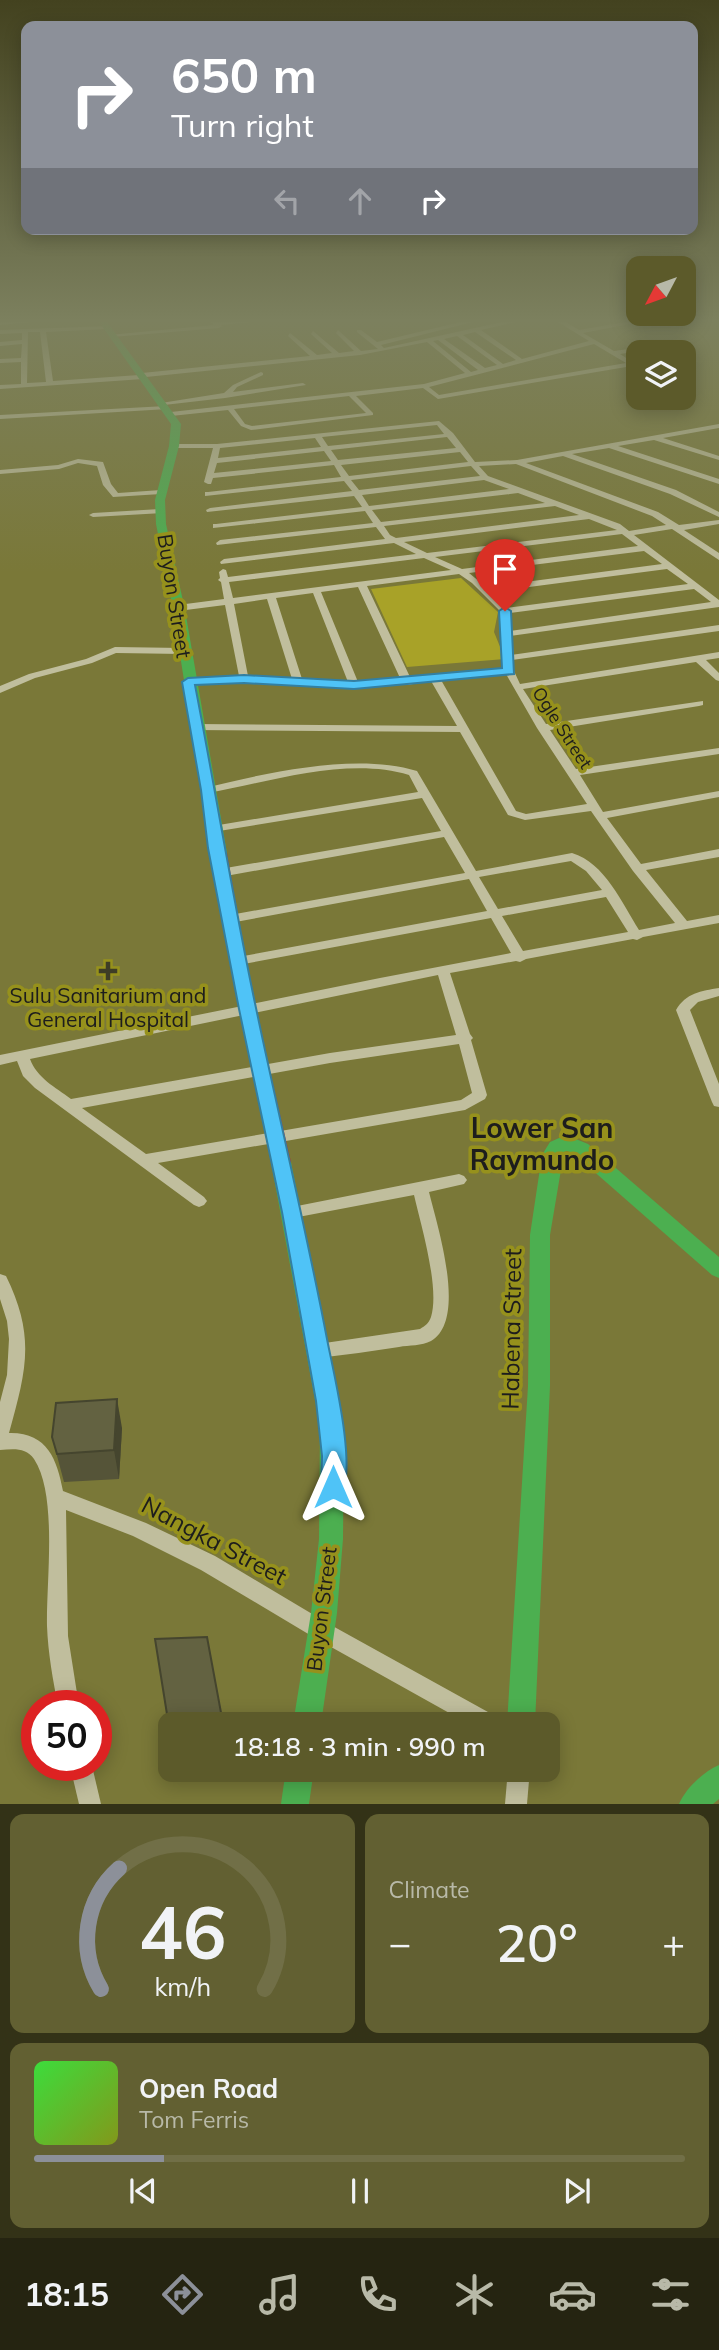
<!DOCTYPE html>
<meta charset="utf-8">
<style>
:root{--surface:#5c5a2a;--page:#626032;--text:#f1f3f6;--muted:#b8b9a8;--line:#716f47;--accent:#8c9099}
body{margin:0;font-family:Mulish,sans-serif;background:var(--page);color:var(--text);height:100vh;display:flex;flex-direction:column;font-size:26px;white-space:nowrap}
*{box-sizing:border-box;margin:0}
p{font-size:23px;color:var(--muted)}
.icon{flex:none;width:38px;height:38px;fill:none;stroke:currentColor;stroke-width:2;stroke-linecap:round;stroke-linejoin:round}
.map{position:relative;height:1804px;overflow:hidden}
.drawer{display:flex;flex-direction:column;gap:10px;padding:10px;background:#333217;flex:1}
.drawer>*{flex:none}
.hud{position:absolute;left:21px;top:21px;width:677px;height:214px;border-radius:14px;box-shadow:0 4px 18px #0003;background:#8c9099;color:#fff;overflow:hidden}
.needle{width:46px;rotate:229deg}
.fabs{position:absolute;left:626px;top:256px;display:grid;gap:14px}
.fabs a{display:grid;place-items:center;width:70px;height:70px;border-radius:14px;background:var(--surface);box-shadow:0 4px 18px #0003;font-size:35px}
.speed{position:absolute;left:21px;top:1690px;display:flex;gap:14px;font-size:35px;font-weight:700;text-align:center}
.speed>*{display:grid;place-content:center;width:91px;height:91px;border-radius:50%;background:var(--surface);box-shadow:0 4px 18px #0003;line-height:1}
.speed .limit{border:10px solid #d22;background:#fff;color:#111}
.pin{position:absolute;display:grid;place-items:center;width:60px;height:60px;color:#fff;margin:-72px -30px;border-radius:50% 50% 50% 0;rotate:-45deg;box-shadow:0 0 7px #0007}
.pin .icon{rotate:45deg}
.me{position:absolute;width:77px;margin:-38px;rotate:0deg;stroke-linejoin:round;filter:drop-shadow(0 0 5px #0008)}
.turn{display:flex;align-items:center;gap:24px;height:147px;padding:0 35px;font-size:32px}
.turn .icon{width:91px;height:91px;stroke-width:2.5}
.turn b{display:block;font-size:49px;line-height:60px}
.lanes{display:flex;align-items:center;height:66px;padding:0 35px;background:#0003;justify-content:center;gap:35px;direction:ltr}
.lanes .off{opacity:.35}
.big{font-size:52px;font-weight:600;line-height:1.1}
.drawer .tile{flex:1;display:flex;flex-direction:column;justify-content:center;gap:10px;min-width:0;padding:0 24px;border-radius:14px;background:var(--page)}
.drawer .dial{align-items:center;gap:0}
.dial svg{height:182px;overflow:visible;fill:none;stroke:var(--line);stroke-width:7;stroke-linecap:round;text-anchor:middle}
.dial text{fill:var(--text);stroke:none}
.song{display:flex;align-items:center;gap:21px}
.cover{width:84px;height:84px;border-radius:10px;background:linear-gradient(135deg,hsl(120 70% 55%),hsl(70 70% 35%))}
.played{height:7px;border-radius:4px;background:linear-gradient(90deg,var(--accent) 20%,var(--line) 20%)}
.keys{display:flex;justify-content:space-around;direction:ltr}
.heat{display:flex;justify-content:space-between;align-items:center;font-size:38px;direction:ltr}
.drawer .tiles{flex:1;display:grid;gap:10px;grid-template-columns:1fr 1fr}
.tile:last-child{grid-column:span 2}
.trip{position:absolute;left:158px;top:1712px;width:402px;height:70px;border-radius:14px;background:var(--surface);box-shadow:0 4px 18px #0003;font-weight:600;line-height:70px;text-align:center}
.dock{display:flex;height:112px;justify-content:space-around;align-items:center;background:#252411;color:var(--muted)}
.dock .icon{width:49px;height:49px}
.dock .active{color:var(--accent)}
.dock b{font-size:32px;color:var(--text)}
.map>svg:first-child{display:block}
.green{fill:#a8a228}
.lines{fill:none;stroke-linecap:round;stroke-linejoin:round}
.street{fill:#c0be9d;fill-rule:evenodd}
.fast{fill:#4caf50;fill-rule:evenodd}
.jam{fill:#c62828;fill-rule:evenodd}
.wall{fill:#555438}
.shaded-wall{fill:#45452e}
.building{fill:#636241;stroke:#45452e;stroke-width:2}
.route{fill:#4fc3f7;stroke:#337fa1;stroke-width:2}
.poi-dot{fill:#3e3d26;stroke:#96911c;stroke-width:2.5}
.labels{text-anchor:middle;stroke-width:7;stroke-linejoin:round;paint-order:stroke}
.far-street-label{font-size:18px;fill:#1d1d1d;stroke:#96911c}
.street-label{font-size:21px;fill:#1d1d1d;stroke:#96911c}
.poi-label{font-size:21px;fill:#1d1d1d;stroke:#96911c}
.near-street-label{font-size:24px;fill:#1d1d1d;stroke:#96911c}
.near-neighbourhood-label{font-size:28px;font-weight:bold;fill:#1d1d1d;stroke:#96911c}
</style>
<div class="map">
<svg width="719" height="1804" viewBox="0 0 719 1804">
<rect width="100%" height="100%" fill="#7a7838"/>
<polygon class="green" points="461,578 498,612 494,632 505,659 407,667 371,589"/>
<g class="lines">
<g class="street">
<polygon points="28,319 61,319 0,325 0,321"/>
<polygon points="208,319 217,321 281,319 221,325 222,326 219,328 112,337 109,335 214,325"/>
<path d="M473,319H485L381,345L384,348L516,319H528L481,330L522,359L589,341L553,319H561L579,330L637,320L635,323L583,333L614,351L686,341L689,343L620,354L634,363V365L632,366L438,399L423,388L356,396L373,413V415L251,430L241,426L228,410L171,416L168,414L171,412L424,384L465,373L427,342L360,355L146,377L143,379L0,389V385L21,384V362L0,363V359L21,358L22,344L0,346V342L22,340V333L0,334V330L109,326L107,329L46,332L53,381L139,375L142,373L310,356L288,336L290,333L317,355L332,353L311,334L313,331L339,353L354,351L336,333L338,330L361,351L378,349L357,332V330H361L377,342ZM28,332H40L46,382L27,383ZM475,332L516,360L503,364L463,335ZM457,336L497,365L485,368L444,339ZM438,340L478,370L471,372L433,341ZM594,344L626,363L439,395L429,387ZM349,396L366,413L252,426L245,424L234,409Z"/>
<polygon points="261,372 263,373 263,375 237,387 233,392 303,383 306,385 225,398 164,405 161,403 224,393 233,385"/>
<polygon points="166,406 169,408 168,409 0,419 0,415"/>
<path d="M439,421L453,433L475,462L517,460L719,424V428L663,438L719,456V460L654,440L618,446L719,479V484L609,448L572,454L676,490L719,512V517L670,494L563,456L526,463L658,512L679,525L719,520V524L684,530L719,553V560L672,529L634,535L719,600V607L510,636L511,655L719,625V631L512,660L514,671L520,684L719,652V658L706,660L719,673V681L716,680L696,662L523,689L546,724L703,701V705L699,706L550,730L576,769L719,748V754L580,775L603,812L719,791V797L607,818L641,864L719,849V857L646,870L687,921L719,915V923L643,937L637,940L633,939L526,959L520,962L516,961L450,973L470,1034L473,1038L471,1040L487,1095L485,1099L465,1110L158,1163L204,1197L207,1201L204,1205L199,1207L194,1205L35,1088L23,1076L17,1061L0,1065V1055L380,978L511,953L491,918L238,965L233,964L232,961L233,958L238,957L487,911L469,879L230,923L226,922L224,919L226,916L230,915L465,873L444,837L220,877L216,876L214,873L216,870L220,869L441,831L422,798L213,832L207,829L213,826L418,792L409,775C348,756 269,782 208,793L202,790L204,788C267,773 355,752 417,771L476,871L572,853C605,863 622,903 639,930L675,923L633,871L591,811L525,820L508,815L460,732L195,730L190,727L195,724L457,726L431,681L407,685L403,684L354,688L244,682L185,684L183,682L188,679L239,676L225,605L178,611L173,608L178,605L224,599L221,582L218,580L220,578L219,572L223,569L226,570L228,577L416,554L394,543L221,564L220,562L224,559L385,539L376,527L217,545L216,543L220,540L373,523L365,511L213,528V524H216L362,507L354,496L207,512L206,510L210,508L352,491L344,481L205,496V492H208L341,477L334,465L213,478L211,484H208L204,482L213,448H171V444H217ZM437,425L444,434L328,446L322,437ZM447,437L456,448L338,460L331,450ZM315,438L321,447L218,458L220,448ZM324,451L331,461L214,473L217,463ZM460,452L468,462L349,476L341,465ZM516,464L652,516L666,525L629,531L620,524L488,476L479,466ZM471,466L480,476L359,490L351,480ZM484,480L509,489L369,506L362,495ZM518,493L545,503L381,522L372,510ZM555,506L579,515L396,538L390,535L384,526ZM589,519L617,530L427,553L404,542ZM622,534L638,546L462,569L435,557ZM644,551L662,564L486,587L469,573ZM424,558L451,570L233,598L229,582ZM667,569L688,584L507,608L491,592ZM459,574L472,583L500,611V649L504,669L410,677L367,586ZM358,587L400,678L358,682L321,592ZM694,589L711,602L510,631V613ZM313,593L348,682L302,679L276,598ZM267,599L292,679L248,676L234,604ZM506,674L537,728L587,804L526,814L516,811L441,680ZM571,861L586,871L602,890L498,909L479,877ZM606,897L628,932L523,951L502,916ZM438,975L456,1035L330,1053L71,1099C55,1087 37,1078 30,1059ZM459,1044L472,1093L461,1100L146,1154L82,1108L330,1063Z"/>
<polygon points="78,459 103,462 111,484 118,493 161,490 165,492 161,494 113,497 103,485 97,466 78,463 59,469 0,474 0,470 58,465"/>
<polygon points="160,509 164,511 163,513 93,517 89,515 93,513"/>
<polygon points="115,647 183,648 188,651 183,654 116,653 92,663 35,678 0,693 0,686 29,674 86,659"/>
<path d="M719,988V996L698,1002L690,1010L719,1084V1107L714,1106L712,1102L676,1010C686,993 701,991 719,988Z"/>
<path d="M459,1174L464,1176L467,1180L464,1184L429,1192C437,1225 468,1320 431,1341C422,1346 409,1345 399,1347C372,1351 345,1355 318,1358L312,1356L309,1351L312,1346L318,1344L420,1329C425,1326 429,1323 431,1317C440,1288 421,1225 414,1195L293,1218L287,1216L285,1212L287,1208Z"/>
<path d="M0,1274L6,1276C36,1337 26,1371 9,1433C47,1432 57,1459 63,1491L146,1523L215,1556L329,1624L497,1717L501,1724H469L315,1638L201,1570L133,1536L66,1510L68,1636L79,1706H58C53,1680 48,1653 47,1626C46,1582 58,1495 34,1459C26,1447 13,1449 0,1450V1402L7,1375L9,1339L7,1321L0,1299Z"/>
<polygon points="70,1766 92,1766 101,1804 79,1804"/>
<polygon points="508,1769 530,1769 527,1804 505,1804"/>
</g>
<g class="fast">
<polygon points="97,319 105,319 181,424 179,446 165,500 166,524 185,610 227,853 219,858 211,853 173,610 156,524 155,500 169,446 171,424"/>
<polygon points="566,1135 588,1144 719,1257 719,1278 712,1275 574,1154 567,1151 564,1152 550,1235 550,1386 535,1724 507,1724 528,1386 530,1235 542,1155 550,1142"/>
<polygon points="281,1155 288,1157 291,1162 344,1427 343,1539 337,1613 321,1724 293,1724 311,1613 319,1539 320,1427 271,1162 274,1157"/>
<path d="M719,1765V1799L713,1804H679C686,1788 703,1772 719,1765Z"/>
<polygon points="286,1769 314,1769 309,1804 281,1804"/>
</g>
<polygon class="jam" points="219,848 227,853 250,984 291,1162 288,1167 281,1169 274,1167 271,1162 234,984 211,853"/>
</g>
<polygon class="wall" points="122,1428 119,1479 64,1482 52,1437"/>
<g class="shaded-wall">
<polygon points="117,1399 122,1428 119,1479 114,1450"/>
<polygon points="222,1718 223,1724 201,1724"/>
</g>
<g class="building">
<polygon points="117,1399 114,1450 57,1454 52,1437 56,1403"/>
<polygon points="207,1637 222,1718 201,1724 170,1724 170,1733 155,1639"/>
</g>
<linearGradient id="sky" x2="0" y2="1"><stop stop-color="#43421f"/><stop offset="0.56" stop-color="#7c805e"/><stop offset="1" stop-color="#7c805e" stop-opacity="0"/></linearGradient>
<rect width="719" height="572" fill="url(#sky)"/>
<path class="route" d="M505,607L511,611L514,674L354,689L244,683L195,685C216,793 233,900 256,1008C279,1118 306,1228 327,1339C334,1375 356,1463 342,1495L333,1499L325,1495L321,1487L322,1456L316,1401L282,1212L239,1009L208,848L201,790L182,682L188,678L244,675L354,681L502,668L499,611Z"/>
<path class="poi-dot" d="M104.5 960.5h7v7h7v7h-7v7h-7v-7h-7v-7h7z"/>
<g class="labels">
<g class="far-street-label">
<text transform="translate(562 728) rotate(57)" y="6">Ogle Street</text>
</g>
<g class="street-label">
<text transform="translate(174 596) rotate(81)" y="7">Buyon Street</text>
<text transform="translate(322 1609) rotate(-83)" y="7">Buyon Street</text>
</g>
<g class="poi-label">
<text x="108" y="1003">Sulu Sanitarium and<tspan x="108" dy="24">General Hospital</tspan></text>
</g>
<g class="near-street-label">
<text transform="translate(512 1329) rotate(-89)" y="8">Habena Street</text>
<text transform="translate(214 1541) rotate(28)" y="8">Nangka Street</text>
</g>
<g class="near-neighbourhood-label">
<text x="542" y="1138">Lower San<tspan x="542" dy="32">Raymundo</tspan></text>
</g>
</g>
</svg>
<div class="fabs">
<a><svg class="needle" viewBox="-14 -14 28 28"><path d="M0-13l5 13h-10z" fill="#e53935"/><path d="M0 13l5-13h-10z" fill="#b8b9a8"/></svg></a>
<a><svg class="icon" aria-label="layers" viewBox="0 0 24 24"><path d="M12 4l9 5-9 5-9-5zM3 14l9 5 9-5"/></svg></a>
</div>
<div class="speed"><div class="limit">50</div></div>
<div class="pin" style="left:505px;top:611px;background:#d93025"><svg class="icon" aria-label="arrive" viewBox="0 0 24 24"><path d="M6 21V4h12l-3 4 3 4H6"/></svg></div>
<svg class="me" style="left:333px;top:1487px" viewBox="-20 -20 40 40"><path d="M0-17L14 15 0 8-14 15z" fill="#4fc3f7" stroke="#fff" stroke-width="4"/></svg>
<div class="trip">18:18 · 3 min · 990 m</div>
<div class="hud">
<div class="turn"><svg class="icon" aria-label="right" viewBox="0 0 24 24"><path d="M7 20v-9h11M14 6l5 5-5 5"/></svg><div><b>650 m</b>Turn right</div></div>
<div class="lanes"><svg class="icon off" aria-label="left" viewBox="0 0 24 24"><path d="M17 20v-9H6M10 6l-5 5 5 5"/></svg><svg class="icon off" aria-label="ahead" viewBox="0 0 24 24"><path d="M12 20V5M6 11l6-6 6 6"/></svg><svg class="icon" aria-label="right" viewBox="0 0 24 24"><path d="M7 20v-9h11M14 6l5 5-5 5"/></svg></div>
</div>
</div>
<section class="drawer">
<div class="tiles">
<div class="tile dial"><svg viewBox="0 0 100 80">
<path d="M14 69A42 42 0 1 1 86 69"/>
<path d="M14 69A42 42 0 0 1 22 16" stroke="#8c9099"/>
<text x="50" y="56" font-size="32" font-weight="700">46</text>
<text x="50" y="72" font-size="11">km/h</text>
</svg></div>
<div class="tile"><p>Climate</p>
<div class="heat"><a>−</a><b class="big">20°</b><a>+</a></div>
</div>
<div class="tile">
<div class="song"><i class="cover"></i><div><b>Open Road</b><p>Tom Ferris</p></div></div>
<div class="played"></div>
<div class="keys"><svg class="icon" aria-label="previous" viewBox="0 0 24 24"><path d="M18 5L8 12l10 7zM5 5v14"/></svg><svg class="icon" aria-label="pause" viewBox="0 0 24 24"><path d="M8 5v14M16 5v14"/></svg><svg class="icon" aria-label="next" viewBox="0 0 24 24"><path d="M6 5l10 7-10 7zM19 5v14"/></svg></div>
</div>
</div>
</section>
<nav class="dock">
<b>18:15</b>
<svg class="icon active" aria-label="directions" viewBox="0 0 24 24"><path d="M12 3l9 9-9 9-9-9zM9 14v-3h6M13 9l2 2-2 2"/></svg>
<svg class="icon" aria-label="music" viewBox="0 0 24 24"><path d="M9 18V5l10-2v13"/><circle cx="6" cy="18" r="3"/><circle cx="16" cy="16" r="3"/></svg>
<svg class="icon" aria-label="phone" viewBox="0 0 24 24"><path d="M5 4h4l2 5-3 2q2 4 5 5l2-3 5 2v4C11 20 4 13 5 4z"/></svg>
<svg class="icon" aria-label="climate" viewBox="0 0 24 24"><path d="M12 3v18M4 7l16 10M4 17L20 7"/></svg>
<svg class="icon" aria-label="car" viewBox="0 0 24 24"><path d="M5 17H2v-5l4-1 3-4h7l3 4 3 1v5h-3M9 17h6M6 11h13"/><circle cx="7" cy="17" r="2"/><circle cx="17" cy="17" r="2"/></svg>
<svg class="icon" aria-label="filters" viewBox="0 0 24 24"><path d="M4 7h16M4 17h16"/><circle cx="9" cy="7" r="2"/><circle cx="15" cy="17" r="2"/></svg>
</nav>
